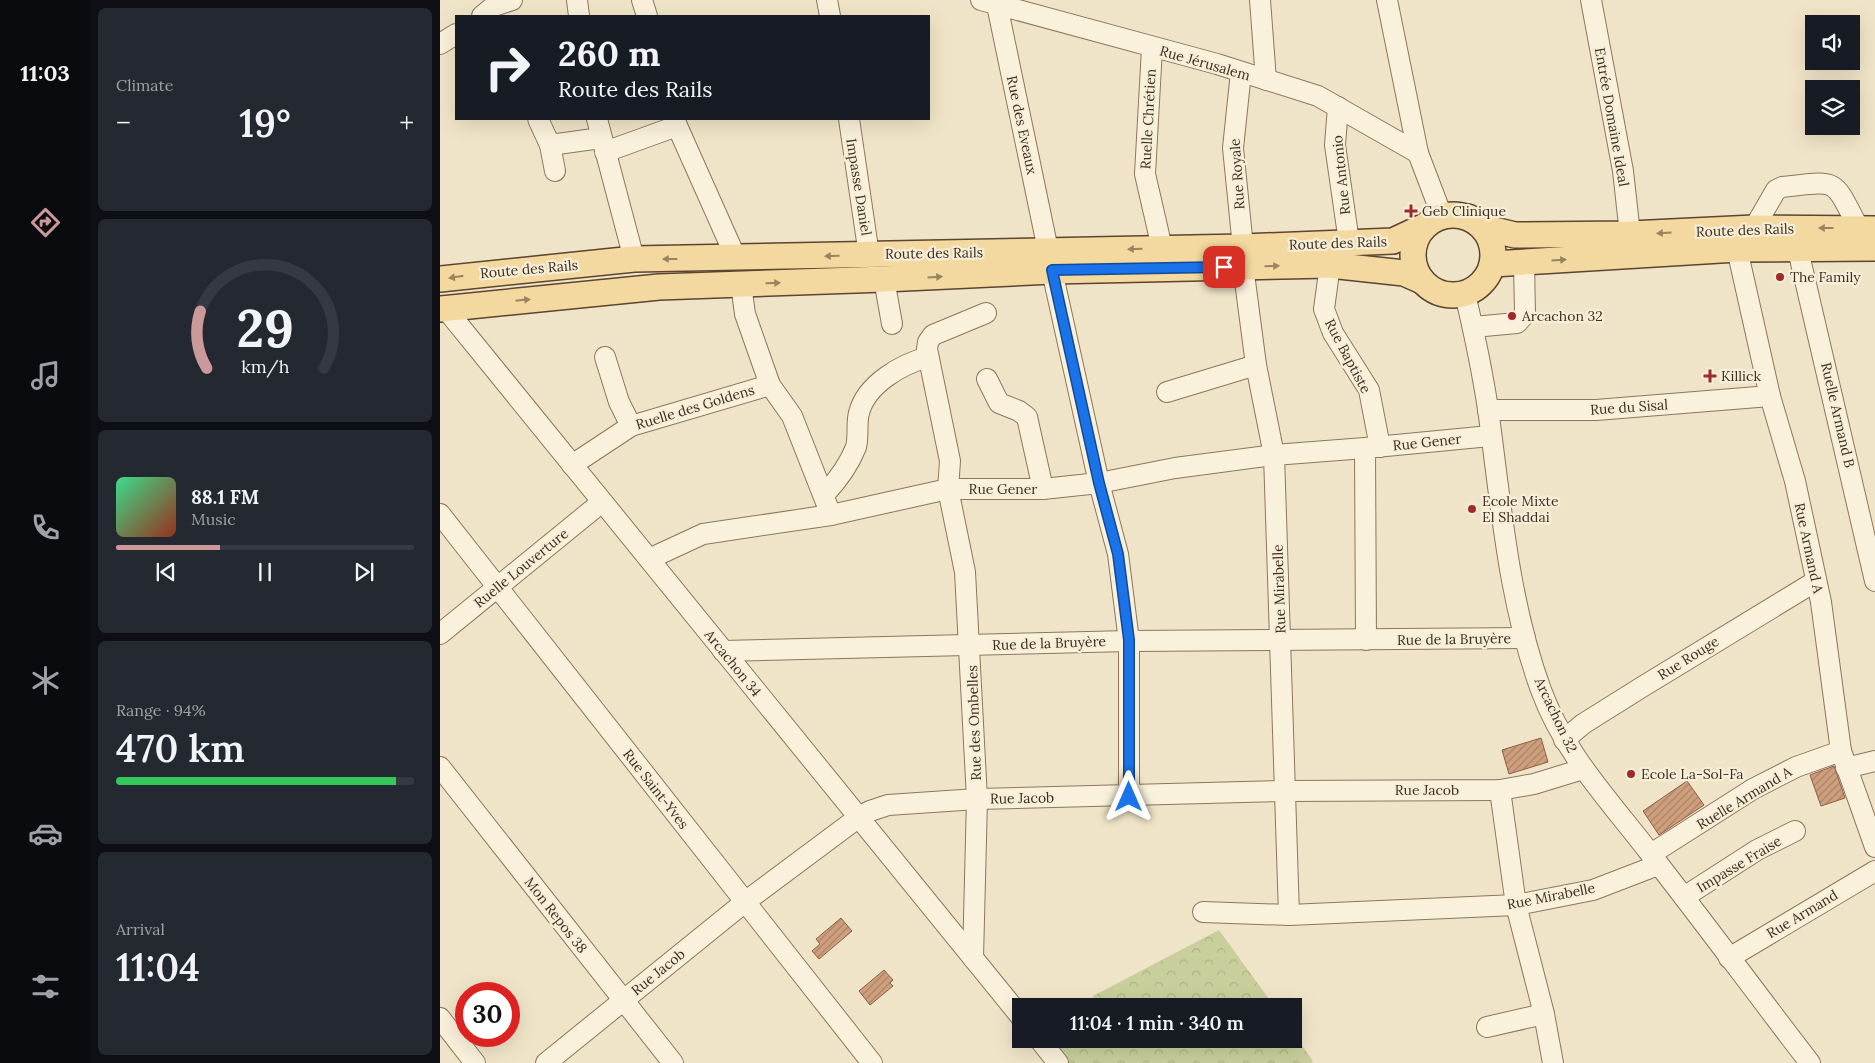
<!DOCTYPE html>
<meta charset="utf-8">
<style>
:root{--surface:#171b24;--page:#242831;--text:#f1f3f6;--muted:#9ea1a6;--line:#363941;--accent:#cc999b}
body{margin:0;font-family:Lora,serif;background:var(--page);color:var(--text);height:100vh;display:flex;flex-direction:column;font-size:19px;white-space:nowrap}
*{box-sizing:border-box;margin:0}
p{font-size:16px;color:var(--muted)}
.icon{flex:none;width:28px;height:28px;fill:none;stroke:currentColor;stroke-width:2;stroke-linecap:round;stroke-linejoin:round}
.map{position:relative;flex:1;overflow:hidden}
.side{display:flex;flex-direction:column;gap:8px;padding:8px;background:#0d0f14;width:350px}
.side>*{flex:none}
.guide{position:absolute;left:15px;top:15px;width:475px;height:105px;border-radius:0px;box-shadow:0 5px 20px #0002;background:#171b24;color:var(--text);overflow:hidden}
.fabs{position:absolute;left:1365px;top:15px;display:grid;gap:10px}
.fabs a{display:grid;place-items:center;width:55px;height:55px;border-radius:0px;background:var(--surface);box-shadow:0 5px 20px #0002;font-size:25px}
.speed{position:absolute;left:15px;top:982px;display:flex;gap:10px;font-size:25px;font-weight:700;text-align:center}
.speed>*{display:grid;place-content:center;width:65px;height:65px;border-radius:50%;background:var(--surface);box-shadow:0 5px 20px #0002;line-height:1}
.speed .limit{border:8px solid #d22;background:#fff;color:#111}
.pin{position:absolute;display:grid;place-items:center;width:42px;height:42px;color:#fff;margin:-21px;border-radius:10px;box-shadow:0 2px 8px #0006}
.me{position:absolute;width:55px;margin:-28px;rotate:0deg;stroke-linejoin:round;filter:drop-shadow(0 0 4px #0008)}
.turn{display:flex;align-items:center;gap:18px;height:105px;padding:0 20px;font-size:22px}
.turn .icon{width:65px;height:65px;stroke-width:2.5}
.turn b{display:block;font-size:35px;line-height:42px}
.big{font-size:38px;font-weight:600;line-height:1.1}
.side .widget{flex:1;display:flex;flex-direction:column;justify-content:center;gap:8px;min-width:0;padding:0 18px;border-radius:8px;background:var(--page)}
.side .dial{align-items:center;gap:0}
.dial svg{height:130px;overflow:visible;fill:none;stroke:var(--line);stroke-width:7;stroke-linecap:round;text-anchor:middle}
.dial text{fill:var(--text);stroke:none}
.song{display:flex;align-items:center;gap:15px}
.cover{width:60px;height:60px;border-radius:8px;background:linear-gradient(135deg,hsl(150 70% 55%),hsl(10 70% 35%))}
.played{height:5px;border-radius:2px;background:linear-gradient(90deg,var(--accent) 35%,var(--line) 35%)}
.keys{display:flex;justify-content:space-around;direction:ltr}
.heat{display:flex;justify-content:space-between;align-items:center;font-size:28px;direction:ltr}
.charge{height:8px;border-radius:4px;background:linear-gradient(90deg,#34c759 94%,var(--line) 0)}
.trip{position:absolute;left:572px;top:998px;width:290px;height:50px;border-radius:0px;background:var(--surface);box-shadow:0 5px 20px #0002;font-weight:600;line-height:50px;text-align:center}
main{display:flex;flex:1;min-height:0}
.dock{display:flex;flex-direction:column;width:90px;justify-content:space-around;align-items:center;background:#090b0e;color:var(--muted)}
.dock .icon{width:35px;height:35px}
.dock .selected{color:var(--accent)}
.dock b{font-size:22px;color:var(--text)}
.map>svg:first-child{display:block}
.park{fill:url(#park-crowns)}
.building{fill:url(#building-hatch);stroke:#8d5f41}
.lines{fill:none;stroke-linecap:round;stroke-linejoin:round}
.minor-casing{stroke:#8d765c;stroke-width:22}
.major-casing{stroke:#5b4430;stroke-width:28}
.minor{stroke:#faf1dc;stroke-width:20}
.major{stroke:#f3d9a0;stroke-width:25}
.oneway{fill:#988460}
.route-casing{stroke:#114b97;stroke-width:12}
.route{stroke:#1a73e8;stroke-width:9}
.poi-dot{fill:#9e2a2b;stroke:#f7eed8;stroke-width:2}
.labels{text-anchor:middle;stroke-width:4.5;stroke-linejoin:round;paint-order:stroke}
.street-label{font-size:14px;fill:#3d2e20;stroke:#f7eed8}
.poi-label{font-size:14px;fill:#3d2e20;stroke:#f7eed8;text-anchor:start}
</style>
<main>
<nav class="dock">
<b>11:03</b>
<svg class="icon selected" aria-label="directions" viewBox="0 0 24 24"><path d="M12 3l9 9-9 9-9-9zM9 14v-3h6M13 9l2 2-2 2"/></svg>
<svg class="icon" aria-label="music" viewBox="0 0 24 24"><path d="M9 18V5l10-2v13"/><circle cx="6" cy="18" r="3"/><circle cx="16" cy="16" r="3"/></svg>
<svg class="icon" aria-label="phone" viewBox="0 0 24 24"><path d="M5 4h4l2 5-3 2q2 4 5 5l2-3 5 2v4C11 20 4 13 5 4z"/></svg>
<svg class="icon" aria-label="climate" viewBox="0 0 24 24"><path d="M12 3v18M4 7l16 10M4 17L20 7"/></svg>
<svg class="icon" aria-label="car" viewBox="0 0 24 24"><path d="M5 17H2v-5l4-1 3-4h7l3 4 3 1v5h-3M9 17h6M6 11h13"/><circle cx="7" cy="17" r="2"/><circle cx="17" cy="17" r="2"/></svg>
<svg class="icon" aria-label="filters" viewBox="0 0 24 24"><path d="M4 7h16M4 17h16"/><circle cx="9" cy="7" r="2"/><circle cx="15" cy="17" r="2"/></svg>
</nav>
<section class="side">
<div class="widget"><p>Climate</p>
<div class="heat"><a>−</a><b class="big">19°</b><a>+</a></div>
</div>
<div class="widget dial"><svg viewBox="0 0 100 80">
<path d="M14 69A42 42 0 1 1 86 69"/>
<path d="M14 69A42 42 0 0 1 10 34" stroke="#cc999b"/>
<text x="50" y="56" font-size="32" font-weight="700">29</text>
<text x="50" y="72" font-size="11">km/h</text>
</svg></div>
<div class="widget">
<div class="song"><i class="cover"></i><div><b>88.1 FM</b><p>Music</p></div></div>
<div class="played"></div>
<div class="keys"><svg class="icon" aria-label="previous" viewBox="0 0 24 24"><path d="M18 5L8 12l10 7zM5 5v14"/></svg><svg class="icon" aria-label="pause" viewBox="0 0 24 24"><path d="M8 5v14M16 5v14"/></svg><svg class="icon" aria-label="next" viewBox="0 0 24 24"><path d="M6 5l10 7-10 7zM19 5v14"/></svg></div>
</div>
<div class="widget"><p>Range · 94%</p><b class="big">470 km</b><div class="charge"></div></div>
<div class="widget"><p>Arrival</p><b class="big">11:04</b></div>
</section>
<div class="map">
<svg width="1435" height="1063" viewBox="0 0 1435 1063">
<defs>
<pattern id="park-crowns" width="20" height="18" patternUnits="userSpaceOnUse" patternTransform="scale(1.25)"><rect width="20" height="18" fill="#c9cf9b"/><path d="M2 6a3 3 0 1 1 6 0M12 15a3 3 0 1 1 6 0" fill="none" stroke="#aeb285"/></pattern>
<pattern id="building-hatch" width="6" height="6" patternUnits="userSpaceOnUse" patternTransform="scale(1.25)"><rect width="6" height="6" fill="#cf9f7d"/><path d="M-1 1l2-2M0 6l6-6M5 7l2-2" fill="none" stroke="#a98266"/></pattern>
</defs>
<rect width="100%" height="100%" fill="#f0e4c8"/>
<g class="park">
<polygon points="779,930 834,1006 657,1006 653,996"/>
<polygon points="854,1034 873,1061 871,1063 628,1063 612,1045 624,1039 854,1039"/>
</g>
<g class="building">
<polygon points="1101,738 1108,762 1069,774 1062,750"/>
<polygon points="1394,766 1405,798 1381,806 1370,775"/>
<polygon points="1247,781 1264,805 1219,835 1203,811"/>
<polygon points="401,918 412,931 379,959 372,951 380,944 376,939"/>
<polygon points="444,970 453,980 450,983 453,986 430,1005 419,991"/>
</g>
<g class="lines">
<defs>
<g id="minor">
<polyline points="137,0 139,16"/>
<polyline points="202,0 207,16"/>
<polyline points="387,0 390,16"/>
<polyline points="541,0 777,64 878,96 978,153"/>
<polyline points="559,0 557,5 608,250"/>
<polyline points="820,0 826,80"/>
<polyline points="947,0 978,153 1002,216"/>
<polyline points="1151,0 1183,171 1190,234"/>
<polyline points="42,16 54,6 72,0"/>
<polyline points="0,44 16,34"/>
<polyline points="712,48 705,174 722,248"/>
<polyline points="801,72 793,148 803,247"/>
<polyline points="898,107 895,145 909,242"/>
<polyline points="98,119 110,145 161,138"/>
<polyline points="157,119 194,259"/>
<polyline points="234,119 296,258"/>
<polyline points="409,119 429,255"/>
<polyline points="110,145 115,171"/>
<polyline points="165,152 237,126"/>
<path d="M1314,228L1336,190L1342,187C1400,181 1392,177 1419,229"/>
<polyline points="1297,249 1330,396 1355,481 1381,602 1401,751 1435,847"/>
<polyline points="1358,250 1435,581"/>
<polyline points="890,265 884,309 893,333 929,390 940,447"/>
<polyline points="803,266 816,365 834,455 849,915"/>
<polyline points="612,271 659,483 678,554 689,641 689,797"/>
<polyline points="444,279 452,324"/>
<polyline points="301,284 305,314 330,385 352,416 391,515"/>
<path d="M1025,294C1034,332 1042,370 1048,409C1061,503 1068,600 1101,690C1124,753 1169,800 1209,852C1264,922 1316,993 1370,1063"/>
<polyline points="5,308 581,1017"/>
<polyline points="1033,327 1077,323 1085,314 1084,262"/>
<polyline points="165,357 179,402 191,426"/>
<polyline points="547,379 559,403 579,411 587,417 603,489"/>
<polyline points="727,392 816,365"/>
<polyline points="1048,410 1156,410 1330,396"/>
<polyline points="132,465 191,426 330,385"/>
<path d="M384,495C397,481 409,465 416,447C419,435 416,423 419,413C426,384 462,364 488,357"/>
<polyline points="0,514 432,1063"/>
<polyline points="209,559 263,534 391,515 508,489 603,489 659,483 735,468 834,455 925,448"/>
<polyline points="0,634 162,502"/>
<polyline points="926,640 925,448 1050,436"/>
<polyline points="283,651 689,641 1085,638"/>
<polyline points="1124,740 1143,724 1202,687 1376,581"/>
<polyline points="0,767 233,1063"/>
<polyline points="1406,768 1435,761"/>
<polyline points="1060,790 1076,905 1104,1014 1113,1063"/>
<polyline points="1211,854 1313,789 1356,767 1401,751"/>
<polyline points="1244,897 1317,850 1355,831"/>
<polyline points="763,912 849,915 1076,905 1153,890 1218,865"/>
<polyline points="533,958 537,799 525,572 508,489 510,461 487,349 488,342 493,335 546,313"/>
<polyline points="1289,958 1435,871"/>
<polyline points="0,1018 35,1063"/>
<polyline points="1047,1027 1104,1014"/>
<polyline points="599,1039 618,1063"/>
<polyline points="106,1063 305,902 419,817 430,811 448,805 537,799 844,791 1060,790 1094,784 1143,769"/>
</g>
<g id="major">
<circle cx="1013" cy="255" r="40"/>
<polyline points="1028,217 1054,230 1075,235 1190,234 1314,228 1435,229"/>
<polyline points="1053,264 1297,249 1435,248"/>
<polyline points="0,279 194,259 803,247 953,241 985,226"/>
<polyline points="0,309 219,287 444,279 612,271 890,265 964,273 982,281"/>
</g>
</defs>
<use href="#minor" class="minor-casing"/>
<use href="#major" class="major-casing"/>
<use href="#minor" class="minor"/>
<use href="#major" class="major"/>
</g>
<defs><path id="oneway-solid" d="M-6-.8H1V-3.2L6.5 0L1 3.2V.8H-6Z" transform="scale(1.25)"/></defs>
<g class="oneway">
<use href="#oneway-solid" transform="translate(1386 228) rotate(-180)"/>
<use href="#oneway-solid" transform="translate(1224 233) rotate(177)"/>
<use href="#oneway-solid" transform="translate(695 249) rotate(179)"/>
<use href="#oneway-solid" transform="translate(392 256) rotate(179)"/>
<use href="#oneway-solid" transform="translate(230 259) rotate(180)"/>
<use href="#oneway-solid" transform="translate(1119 260) rotate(-3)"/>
<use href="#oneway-solid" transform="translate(832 266) rotate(-1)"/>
<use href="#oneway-solid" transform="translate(16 277) rotate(171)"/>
<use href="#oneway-solid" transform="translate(495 277) rotate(-3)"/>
<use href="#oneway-solid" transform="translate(333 283) rotate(-2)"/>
<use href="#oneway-solid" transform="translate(83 300) rotate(-6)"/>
</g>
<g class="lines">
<defs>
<polyline id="route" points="689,797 689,640 678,554 659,483 612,270 784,267"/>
</defs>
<use href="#route" class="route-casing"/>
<use href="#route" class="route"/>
</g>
<g class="poi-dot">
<path d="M968.5 203.5h5v5h5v5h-5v5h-5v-5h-5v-5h5z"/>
<circle cx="1340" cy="277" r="5"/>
<circle cx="1072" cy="316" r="5"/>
<path d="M1267.5 368.5h5v5h5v5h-5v5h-5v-5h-5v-5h5z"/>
<circle cx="1032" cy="509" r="5"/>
<circle cx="1191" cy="774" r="5"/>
</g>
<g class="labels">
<g class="street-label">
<text transform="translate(765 63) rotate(16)" y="5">Rue Jérusalem</text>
<text transform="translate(1172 117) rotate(80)" y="5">Entrée Domaine Ideal</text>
<text transform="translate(708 119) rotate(-87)" y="5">Ruelle Chrétien</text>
<text transform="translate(582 125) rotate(78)" y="5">Rue des Eveaux</text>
<text transform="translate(797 174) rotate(-94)" y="5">Rue Royale</text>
<text transform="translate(901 175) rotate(-96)" y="5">Rue Antonio</text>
<text transform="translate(419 187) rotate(81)" y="5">Impasse Daniel</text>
<text transform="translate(1305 230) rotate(-2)" y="5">Route des Rails</text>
<text transform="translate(898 243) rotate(-2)" y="5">Route des Rails</text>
<text transform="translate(494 253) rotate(-1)" y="5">Route des Rails</text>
<text transform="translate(89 269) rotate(-5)" y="5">Route des Rails</text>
<text transform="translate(908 356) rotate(62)" y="5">Rue Baptiste</text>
<text transform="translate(255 407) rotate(-17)" y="5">Ruelle des Goldens</text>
<text transform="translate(1189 407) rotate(-4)" y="5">Rue du Sisal</text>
<text transform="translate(1398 415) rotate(77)" y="5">Ruelle Armand B</text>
<text transform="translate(987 442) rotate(-6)" y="5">Rue Gener</text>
<text x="563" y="494">Rue Gener</text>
<text transform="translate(1369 548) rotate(78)" y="5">Rue Armand A</text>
<text transform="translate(81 568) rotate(-39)" y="5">Ruelle Louverture</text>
<text transform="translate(839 589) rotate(-92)" y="5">Rue Mirabelle</text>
<text transform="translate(1014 639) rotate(-1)" y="5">Rue de la Bruyère</text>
<text transform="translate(609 643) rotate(-2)" y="5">Rue de la Bruyère</text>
<text transform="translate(1248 658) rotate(-32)" y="5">Rue Rouge</text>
<text transform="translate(293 663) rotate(51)" y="5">Arcachon 34</text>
<text transform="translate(1116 715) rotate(65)" y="5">Arcachon 32</text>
<text transform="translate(534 723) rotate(-92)" y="5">Rue des Ombelles</text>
<text transform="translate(216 789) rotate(52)" y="5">Rue Saint-Yves</text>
<text x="987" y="795">Rue Jacob</text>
<text transform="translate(582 798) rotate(-1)" y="5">Rue Jacob</text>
<text transform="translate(1304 798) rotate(-31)" y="5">Ruelle Armand A</text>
<text transform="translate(1299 864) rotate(-31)" y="5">Impasse Fraise</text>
<text transform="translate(1111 896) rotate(-11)" y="5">Rue Mirabelle</text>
<text transform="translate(1362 914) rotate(-31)" y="5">Rue Armand</text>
<text transform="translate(116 915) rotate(52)" y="5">Mon Repos 38</text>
<text transform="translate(218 972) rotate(-39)" y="5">Rue Jacob</text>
</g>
<g class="poi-label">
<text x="982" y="216">Geb Clinique</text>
<text x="1350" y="282">The Family</text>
<text x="1082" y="321">Arcachon 32</text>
<text x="1281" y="381">Killick</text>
<text x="1042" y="506">Ecole Mixte<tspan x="1042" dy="16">El Shaddai</tspan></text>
<text x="1201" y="779">Ecole La-Sol-Fa</text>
</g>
</g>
</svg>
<div class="fabs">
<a><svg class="icon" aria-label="sound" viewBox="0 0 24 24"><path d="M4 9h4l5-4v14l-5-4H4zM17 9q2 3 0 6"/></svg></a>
<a><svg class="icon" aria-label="layers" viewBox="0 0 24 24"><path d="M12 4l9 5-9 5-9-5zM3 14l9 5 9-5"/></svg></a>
</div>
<div class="speed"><div class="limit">30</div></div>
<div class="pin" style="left:784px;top:267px;background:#d93025"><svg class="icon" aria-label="arrive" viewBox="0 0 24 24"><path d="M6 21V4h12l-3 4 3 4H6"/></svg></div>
<svg class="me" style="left:689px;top:797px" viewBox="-20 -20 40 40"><path d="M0-17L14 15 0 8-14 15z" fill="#1a73e8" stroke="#fff" stroke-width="4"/></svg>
<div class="trip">11:04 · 1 min · 340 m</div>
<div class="guide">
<div class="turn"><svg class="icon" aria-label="right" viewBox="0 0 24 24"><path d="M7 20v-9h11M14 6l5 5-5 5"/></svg><div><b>260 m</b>Route des Rails</div></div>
</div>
</div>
</main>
